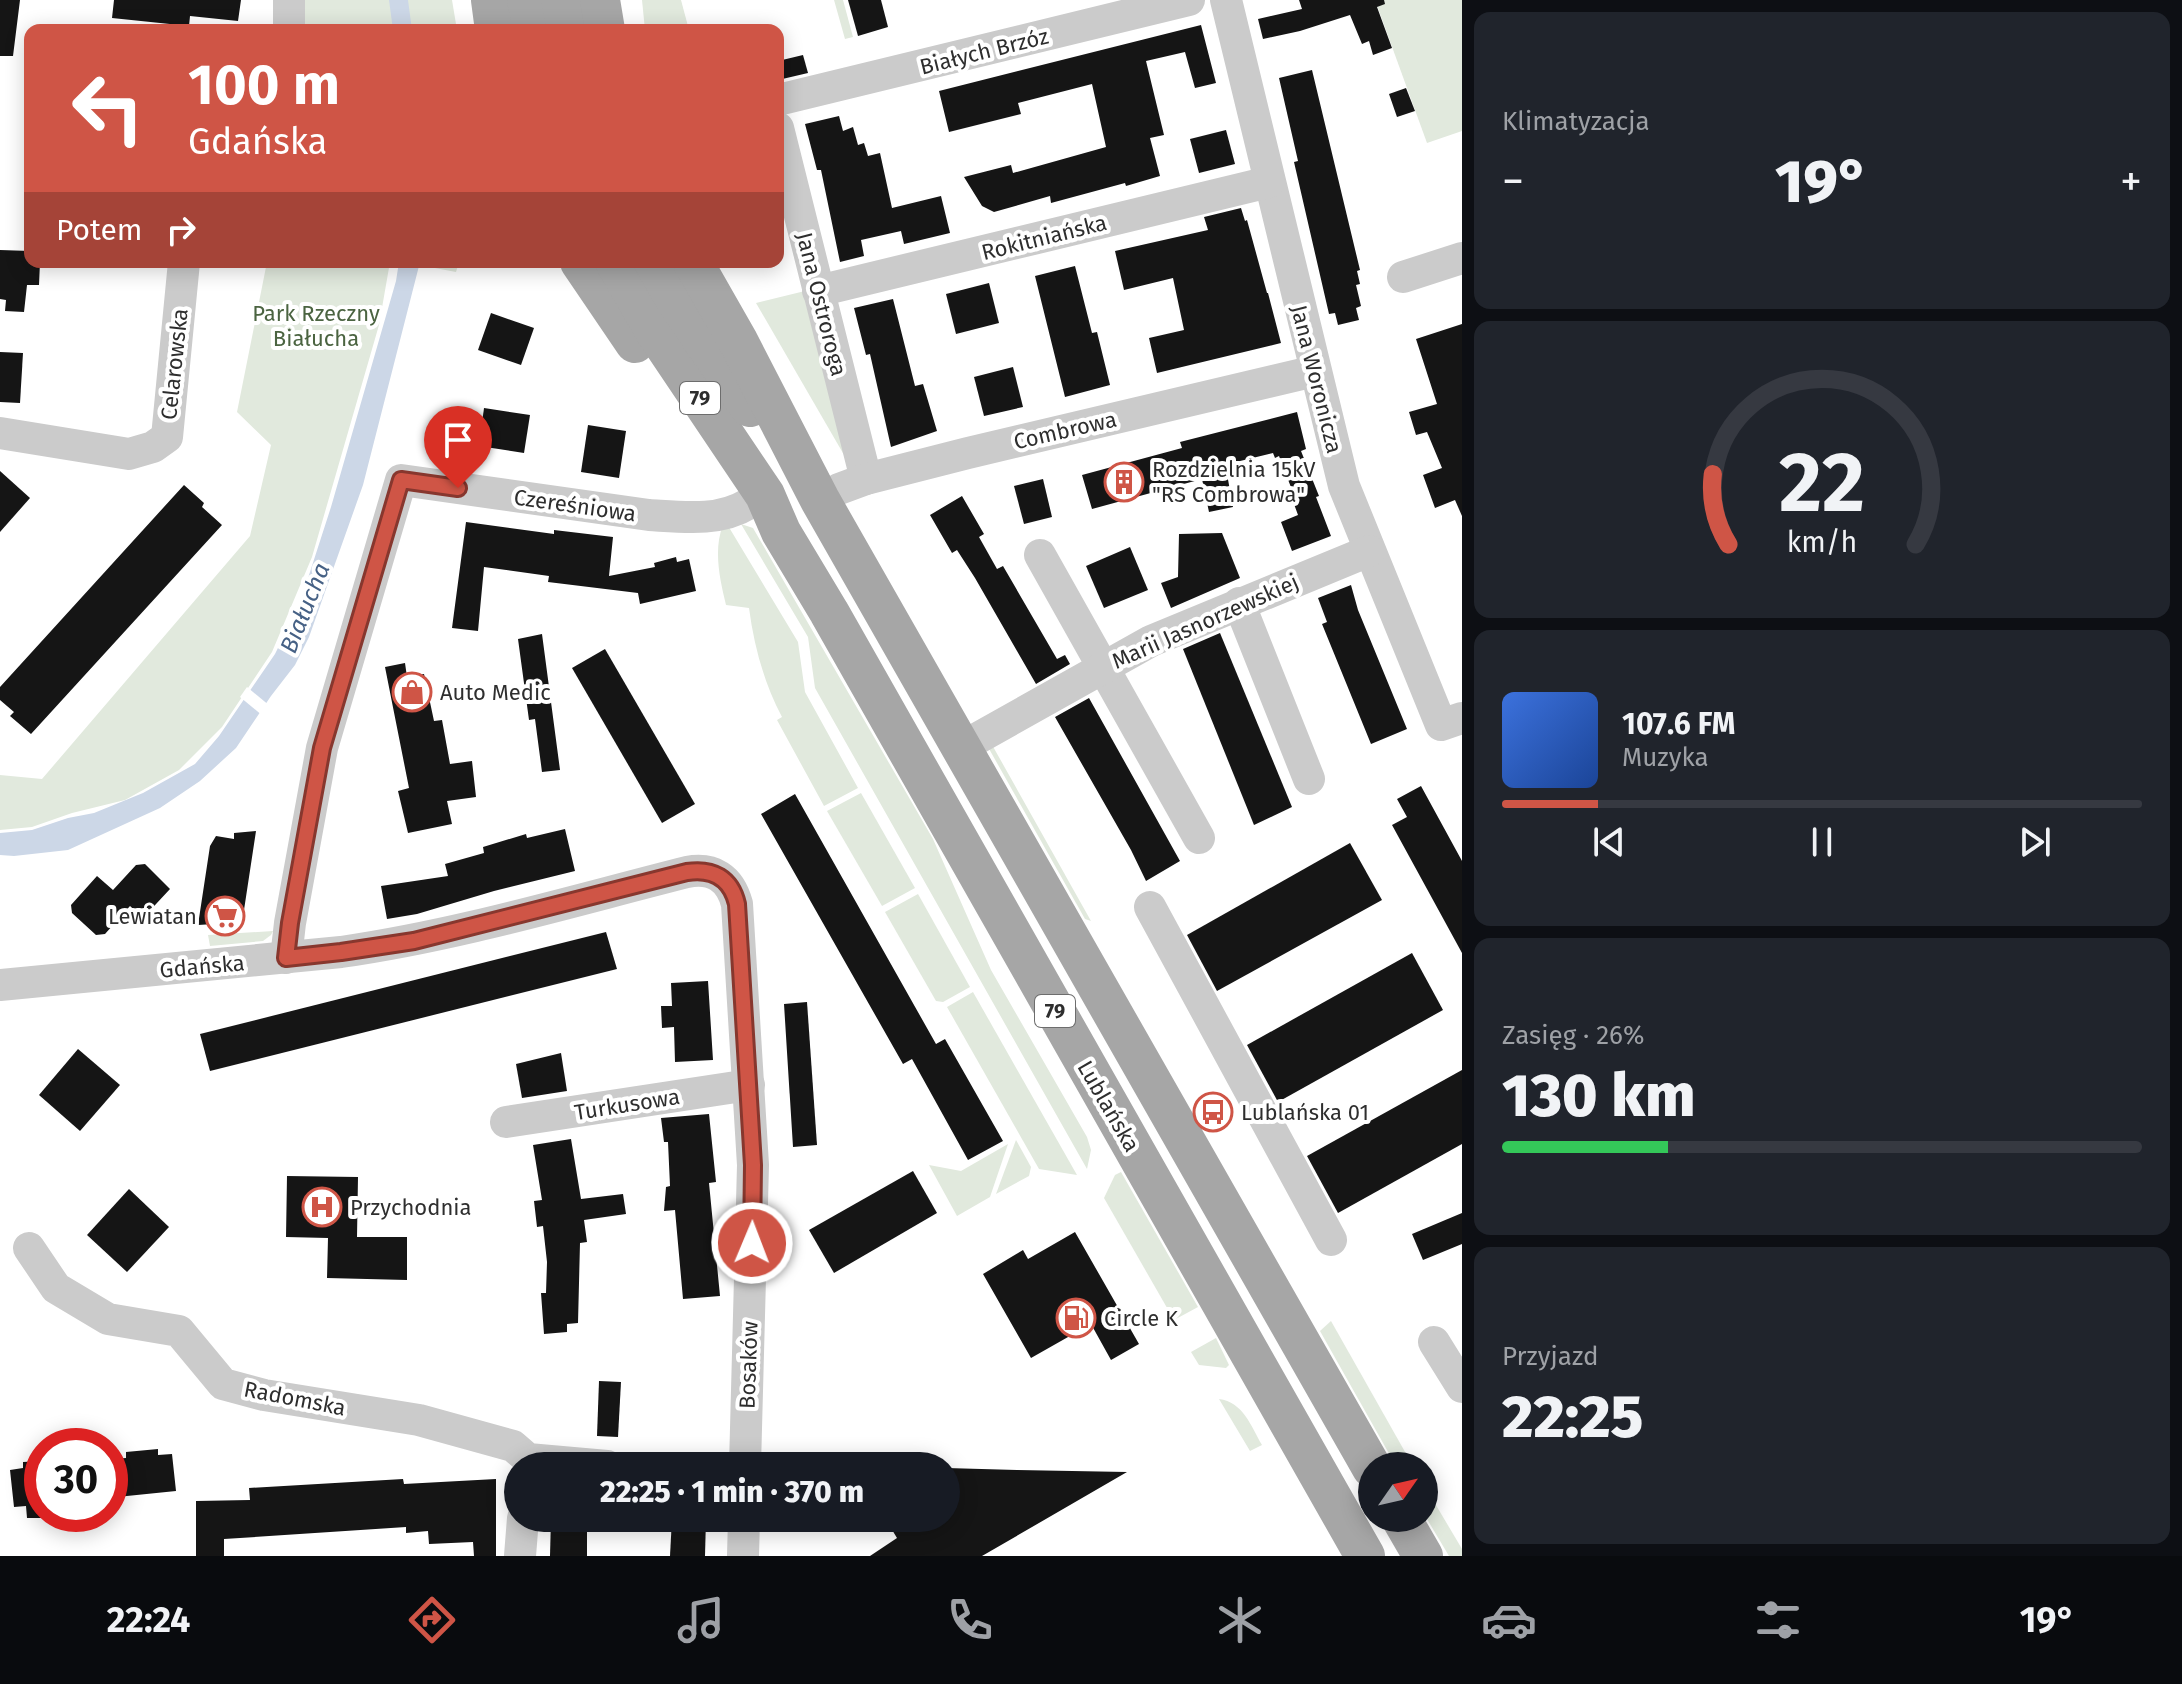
<!DOCTYPE html>
<html lang="pl">
<meta charset="utf-8">
<style>
:root{--surface:#171b24;--page:#20242c;--text:#f1f3f6;--muted:#9ea1a6;--line:#363941;--accent:#cf5546}
body{margin:0;font-family:"Fira Sans",sans-serif;background:var(--page);color:var(--text);height:100vh;display:flex;flex-direction:column;font-size:30px;white-space:nowrap}
*{box-sizing:border-box;margin:0}
p{font-size:26px;color:var(--muted)}
.icon{flex:none;width:44px;height:44px;fill:none;stroke:currentColor;stroke-width:2;stroke-linecap:round;stroke-linejoin:round}
.map{position:relative;flex:1;overflow:hidden}
.drawer{display:flex;flex-direction:column;gap:12px;padding:12px;background:#0d0f14;width:720px}
.drawer>*{flex:none}
.hud{position:absolute;left:24px;top:24px;width:760px;height:244px;border-radius:16px;box-shadow:0 4px 20px #0003;background:#cf5546;color:#fff;overflow:hidden}
.needle{width:52px;rotate:56deg}
.controls{position:absolute;left:1358px;top:1452px;display:grid;gap:16px}
.controls a{display:grid;place-items:center;width:80px;height:80px;border-radius:50%;background:var(--surface);box-shadow:0 4px 20px #0003;font-size:40px}
.speed{position:absolute;left:24px;top:1428px;display:flex;gap:16px;font-size:40px;font-weight:700;text-align:center}
.speed>*{display:grid;place-content:center;width:104px;height:104px;border-radius:50%;background:var(--surface);box-shadow:0 4px 20px #0003;line-height:1}
.speed .limit{border:12px solid #d22;background:#fff;color:#111}
.pin{position:absolute;display:grid;place-items:center;width:68px;height:68px;color:#fff;margin:-82px -34px;border-radius:50% 50% 50% 0;rotate:-45deg;box-shadow:0 0 8px #0007}
.pin .icon{rotate:45deg}
.me{position:absolute;width:88px;margin:-44px;rotate:1deg;stroke-linejoin:round;filter:drop-shadow(0 0 6px #0008)}
.turn{display:flex;align-items:center;gap:28px;height:168px;padding:0 32px;font-size:36px}
.turn .icon{width:104px;height:104px;stroke-width:2.5}
.turn b{display:block;font-size:56px;line-height:68px}
.then{display:flex;align-items:center;height:76px;padding:0 32px;background:#0003;gap:16px;font-size:30px}
.big{font-size:60px;font-weight:800;line-height:1.1}
.drawer .card{flex:1;display:flex;flex-direction:column;justify-content:center;gap:12px;min-width:0;padding:0 28px;border-radius:16px;background:var(--page)}
.drawer .dial{align-items:center;gap:0}
.dial svg{height:208px;overflow:visible;fill:none;stroke:var(--line);stroke-width:7;stroke-linecap:round;text-anchor:middle}
.dial text{fill:var(--text);stroke:none}
.song{display:flex;align-items:center;gap:24px}
.cover{width:96px;height:96px;border-radius:12px;background:linear-gradient(135deg,hsl(220 70% 55%),hsl(220 70% 35%))}
.played{height:8px;border-radius:4px;background:linear-gradient(90deg,var(--accent) 15%,var(--line) 15%)}
.keys{display:flex;justify-content:space-around;direction:ltr}
.heat{display:flex;justify-content:space-between;align-items:center;font-size:44px;direction:ltr}
.charge{height:12px;border-radius:6px;background:linear-gradient(90deg,#34c759 26%,var(--line) 0)}
.trip{position:absolute;left:504px;top:1452px;width:456px;height:80px;border-radius:40px;background:var(--surface);box-shadow:0 4px 20px #0003;font-weight:800;line-height:80px;text-align:center}
.tabs{display:flex;height:128px;justify-content:space-around;align-items:center;background:#090b0e;color:var(--muted)}
.tabs .icon{width:56px;height:56px}
.tabs .current{color:var(--accent)}
.tabs b{font-size:36px;color:var(--text)}
main{display:flex;flex:1;min-height:0}
.map>svg:first-child{display:block}
.green{fill:#e1e9dd}
.water{fill:#ccd7e7}
.pier{fill:#fff}
.building{fill:#151515}
.lines{fill:none;stroke-linecap:round;stroke-linejoin:round}
.minor{stroke:#cbcbcb;stroke-width:32}
.major{stroke:#a6a6a6;stroke-width:40}
.route-casing{stroke:#87372e;stroke-width:20}
.route{stroke:#cf5546;stroke-width:14}
.labels{text-anchor:middle;stroke-width:8;stroke-linejoin:round;paint-order:stroke}
.shield{fill:#fff;stroke:#6d6d6d;stroke-width:2}
.shield-label{font-size:20px;font-weight:bold;fill:#2e2e2e}
.street-label{font-size:22px;fill:#2e2e2e;stroke:#fff}
.park-label{font-size:22px;fill:#4b6441;stroke:#fff}
.poi-label{font-size:22px;fill:#2e2e2e;stroke:#fff;text-anchor:start}
.water-label{font-size:24px;font-style:italic;fill:#466185;stroke:#fff}
</style>
<main>
<div class="map">
<svg width="1462" height="1556" viewBox="0 0 1462 1556">
<rect width="100%" height="100%" fill="#fff"/>
<g class="green">
<polygon points="298,0 452,0 457,30 299,30"/>
<polygon points="642,0 681,0 689,30 645,30"/>
<polygon points="834,0 843,0 853,37 845,39"/>
<polygon points="1375,0 1462,0 1462,131 1427,143"/>
<polygon points="267,262 390,262 379,325 312,557 272,652 222,727 179,770 125,800 72,813 32,827 0,830 0,775 42,779 250,536 271,445 237,412"/>
<polygon points="403,262 459,262 456,272"/>
<polygon points="809,290 851,467 756,303"/>
<path d="M727,524L798,642L805,692L858,788L824,806L777,720L782,717C764,683 754,646 749,608L726,605C720,580 713,550 723,525Z"/>
<polygon points="741,524 753,528 933,839 991,970 1087,1137 1091,1150 1087,1169 815,688 808,637"/>
<polygon points="991,743 1091,921 1085,919 988,747"/>
<polygon points="861,793 915,888 882,906 827,811"/>
<polygon points="918,894 970,987 943,1002 936,1001 885,912"/>
<polygon points="273,931 271,935 263,941 210,946 208,935"/>
<polygon points="973,992 1077,1175 1039,1169 947,1007"/>
<polygon points="1016,1140 1031,1167 1029,1176 996,1194"/>
<polygon points="1008,1144 990,1197 957,1216 929,1165 961,1171"/>
<polygon points="1121,1172 1198,1307 1174,1320 1104,1198 1115,1175"/>
<polygon points="1331,1321 1413,1466 1396,1466 1320,1331"/>
<polygon points="1216,1338 1229,1365 1226,1368 1199,1365 1191,1352"/>
<path d="M1219,1399C1243,1402 1251,1426 1262,1445L1250,1451Z"/>
<polygon points="1424,1485 1462,1549 1462,1556 1449,1556 1424,1514"/>
</g>
<g class="water">
<polygon points="389,0 408,0 412,30 393,30"/>
<polygon points="399,262 420,262 363,485 309,637 295,665 271,696 236,748 200,781 160,808 68,850 14,856 0,855 0,833 32,830 68,818 94,813 143,793 195,764 219,736 275,654 300,603 331,507 396,281"/>
</g>
<polygon class="pier" points="247,687 270,706 263,716 240,697"/>
<g class="building">
<polygon points="0,0 20,0 13,56 0,56"/>
<polygon points="114,0 241,0 238,21 190,16 189,26 112,18"/>
<polygon points="848,0 881,0 888,27 858,36"/>
<polygon points="1299,0 1384,0 1385,4 1377,7 1392,48 1373,55 1369,41 1362,44 1350,15 1300,31 1263,39 1258,19 1302,9"/>
<polygon points="1201,25 1216,83 1195,88 1185,52 1146,61 1164,135 1150,138 1160,176 1126,186 1125,183 1051,203 1050,196 994,212 982,206 964,177 1011,165 1013,173 1106,147 1092,84 1018,103 1021,114 949,132 939,91"/>
<polygon points="803,55 808,73 778,80 778,61"/>
<polygon points="1312,70 1360,270 1357,271 1360,284 1356,285 1361,306 1356,308 1359,320 1338,325 1335,313 1329,314 1320,275 1294,162 1298,161 1279,78"/>
<polygon points="1406,88 1415,111 1397,117 1389,94"/>
<polygon points="839,116 843,131 853,127 858,145 864,143 868,156 880,153 892,208 941,196 950,233 904,244 901,231 861,240 864,256 840,262 821,170 817,170 805,124"/>
<polygon points="1226,130 1235,164 1199,173 1190,139"/>
<polygon points="1241,208 1245,221 1247,220 1267,293 1268,293 1281,343 1157,373 1149,338 1184,330 1173,278 1124,290 1115,251 1208,230 1204,217"/>
<polygon points="0,250 30,251 30,262 40,262 39,285 27,285 24,312 5,311 6,300 0,299"/>
<polygon points="1075,266 1092,333 1097,332 1110,385 1065,397 1035,276"/>
<polygon points="989,283 999,323 956,334 946,294"/>
<polygon points="893,299 915,386 923,384 937,431 891,447 870,354 866,355 854,308"/>
<polygon points="491,313 534,328 521,365 478,350"/>
<polygon points="1462,324 1462,516 1455,500 1435,508 1423,475 1442,468 1427,432 1416,435 1409,412 1437,404 1416,339"/>
<polygon points="0,352 23,353 20,403 0,402"/>
<polygon points="1013,367 1023,407 984,416 974,377"/>
<polygon points="484,408 530,415 524,453 479,446"/>
<polygon points="1297,412 1306,449 1301,451 1319,496 1316,497 1331,536 1292,551 1281,522 1298,515 1294,504 1297,503 1279,456 1275,458 1273,453 1236,462 1238,471 1227,474 1233,507 1209,512 1202,479 1092,509 1082,475 1182,448 1180,442"/>
<polygon points="588,425 626,431 619,478 581,472"/>
<polygon points="0,471 30,498 0,532"/>
<polygon points="1043,479 1052,517 1024,524 1014,486"/>
<polygon points="184,485 204,503 202,507 222,525 31,734 10,716 14,712 0,700 0,687"/>
<polygon points="962,496 984,534 979,537 997,569 1003,566 1057,659 1065,655 1070,664 1036,684 975,578 957,550 952,553 930,515"/>
<polygon points="466,522 554,534 554,530 613,537 609,576 655,567 654,563 676,557 677,562 689,559 696,591 640,604 638,593 548,582 549,576 484,567 478,631 452,628"/>
<polygon points="1222,533 1240,578 1171,608 1161,583 1178,577 1179,534"/>
<polygon points="1130,547 1148,590 1104,608 1086,566"/>
<polygon points="1351,585 1358,610 1407,729 1371,744 1322,624 1327,622 1318,598"/>
<polygon points="1220,633 1292,807 1254,825 1183,649"/>
<polygon points="542,634 560,770 542,772 535,719 529,720 518,639"/>
<polygon points="605,649 695,804 662,823 572,668"/>
<polygon points="405,663 407,677 424,674 434,721 442,720 450,764 472,761 476,797 447,801 452,824 408,833 398,791 409,788 385,667"/>
<polygon points="1089,698 1180,861 1146,881 1131,850 1055,717"/>
<polygon points="1421,786 1462,861 1462,953 1392,825 1407,817 1397,799"/>
<polygon points="795,794 936,1044 945,1039 1003,1141 968,1160 912,1059 903,1064 761,814"/>
<polygon points="565,829 575,871 494,891 417,914 387,919 381,886 448,876 445,864 484,853 483,847 526,834 527,838"/>
<polygon points="256,831 244,910 239,919 230,923 198,925 210,846 216,836 234,839 234,833"/>
<polygon points="1350,843 1382,900 1217,991 1187,935"/>
<polygon points="145,864 170,889 143,918 130,906 105,934 96,935 72,913 71,905 97,876 113,890 136,865"/>
<polygon points="606,932 617,969 210,1071 200,1034"/>
<polygon points="1412,953 1443,1010 1278,1102 1247,1045"/>
<polygon points="708,981 713,1060 675,1062 674,1027 662,1028 661,1006 672,1006 671,983"/>
<polygon points="807,1002 817,1145 793,1147 784,1004"/>
<polygon points="78,1049 120,1085 80,1131 39,1095"/>
<polygon points="561,1053 567,1091 522,1098 516,1064"/>
<polygon points="1462,1070 1462,1144 1338,1213 1307,1156"/>
<polygon points="709,1114 716,1182 709,1183 720,1296 683,1299 675,1210 664,1211 666,1187 670,1186 668,1142 664,1142 661,1118"/>
<polygon points="571,1139 581,1199 623,1194 626,1214 584,1220 587,1242 580,1243 578,1323 567,1324 567,1332 544,1334 541,1293 546,1293 547,1262 543,1226 537,1227 534,1201 542,1200 533,1145"/>
<polygon points="913,1171 937,1213 834,1273 809,1230"/>
<polygon points="287,1176 358,1177 357,1237 407,1237 407,1280 327,1278 328,1238 286,1237"/>
<polygon points="129,1189 169,1227 127,1272 87,1235"/>
<polygon points="1462,1213 1462,1244 1423,1260 1412,1234"/>
<polygon points="1075,1232 1139,1344 1111,1360 1091,1324 1031,1358 983,1274 1023,1250 1028,1259"/>
<polygon points="599,1381 621,1382 618,1437 597,1436"/>
<polygon points="158,1449 158,1455 172,1454 176,1491 117,1497 113,1459 126,1458 126,1452"/>
<polygon points="42,1461 42,1518 27,1518 26,1506 14,1507 10,1470 23,1468 23,1462"/>
<polygon points="946,1468 1017,1470 1127,1472 982,1556 870,1556 897,1538 885,1518 946,1518"/>
<polygon points="403,1479 404,1484 496,1479 496,1556 474,1556 473,1542 429,1544 428,1531 406,1533 406,1527 224,1539 224,1556 196,1556 196,1501 250,1500 249,1488"/>
<polygon points="551,1518 587,1518 587,1556 550,1556"/>
<polygon points="672,1518 706,1518 705,1556 670,1556"/>
</g>
<g class="lines">
<g class="minor">
<polyline points="1226,0 1344,486 1441,725 1462,718"/>
<polyline points="289,30 289,0"/>
<polyline points="778,100 1189,0"/>
<polyline points="778,128 866,479"/>
<polyline points="1403,277 1462,258"/>
<polyline points="818,291 1269,182"/>
<polyline points="0,433 129,454 153,447 167,437 184,262"/>
<polyline points="820,500 839,489 866,479 968,453 1315,371"/>
<polyline points="1040,555 1199,838"/>
<polyline points="1239,603 1309,779"/>
<polyline points="962,747 1151,641 1369,551"/>
<polyline points="1150,907 1331,1240"/>
<path d="M286,958L290,923L322,748L401,480L649,515C682,517 719,522 748,504"/>
<path d="M0,985L341,952C459,935 572,901 687,872C713,867 730,878 737,904L753,1165L745,1466"/>
<polyline points="506,1122 749,1085"/>
<polyline points="29,1248 56,1288 108,1319 179,1331 223,1384 264,1395 419,1420 513,1446 528,1459 607,1466"/>
<polyline points="1434,1342 1462,1387"/>
<polyline points="520,1556 523,1518"/>
<polyline points="743,1556 744,1518"/>
</g>
<g class="major">
<polyline points="491,0 495,30"/>
<polyline points="527,0 533,30"/>
<polyline points="561,0 567,30"/>
<polyline points="600,0 605,30"/>
<polyline points="580,262 635,343"/>
<polyline points="615,262 656,333 765,495 781,532 829,612 1365,1556"/>
<path d="M654,262C682,313 716,360 750,407"/>
<polyline points="693,262 738,341 820,500 1372,1468"/>
<polyline points="1401,1518 1423,1556"/>
</g>
</g>
<g class="lines">
<defs>
<path id="route" d="M458,488L401,480L322,748L290,923L286,958L341,952L414,941L687,872C713,868 731,878 737,904L753,1165L752,1243"/>
</defs>
<use href="#route" class="route-casing"/>
<use href="#route" class="route"/>
</g>
<defs>
<symbol id="building-ring" viewBox="-11 -11 22 22"><circle r="9.5" fill="#fff" stroke="#cf5546" stroke-width="1.5"/><path d="M-4-6H4V6H1V3H-1V6H-4ZM-2.5-4.3h1.7v1.8h-1.7ZM.8-4.3h1.7v1.8H.8ZM-2.5-1h1.7V.8h-1.7ZM.8-1h1.7V.8H.8Z" fill="#cf5546"/></symbol>
<symbol id="shop-ring" viewBox="-11 -11 22 22"><circle r="9.5" fill="#fff" stroke="#cf5546" stroke-width="1.5"/><path d="M-5-2.5h2.3a2.7 3.5 0 0 1 5.4 0H5L5.5 6h-11ZM-1.5-2.5h3a1.5 2.3 0 0 0-3 0Z" fill="#cf5546"/></symbol>
<symbol id="supermarket-ring" viewBox="-11 -11 22 22"><circle r="9.5" fill="#fff" stroke="#cf5546" stroke-width="1.5"/><path d="M-6-5.5h2.5l.6 2H6L4.5 2H-2.5L-4.4-4H-6ZM-1.5 3.2a1.3 1.3 0 1 0 .1 0ZM3 3.2a1.3 1.3 0 1 0 .1 0Z" fill="#cf5546"/></symbol>
<symbol id="bus-ring" viewBox="-11 -11 22 22"><circle r="9.5" fill="#fff" stroke="#cf5546" stroke-width="1.5"/><path d="M-5-6H5V4H4V6H2V4H-2V6H-4V4H-5ZM-3.5-4V0h7V-4ZM-3.5 1.2v1.5H-2V1.2ZM2 1.2v1.5H3.5V1.2Z" fill="#cf5546"/></symbol>
<symbol id="hospital-ring" viewBox="-11 -11 22 22"><circle r="9.5" fill="#fff" stroke="#cf5546" stroke-width="1.5"/><path d="M-5-5h3v3.5h4V-5h3V5h-3V1.5h-4V5h-3Z" fill="#cf5546"/></symbol>
<symbol id="fuel-ring" viewBox="-11 -11 22 22"><circle r="9.5" fill="#fff" stroke="#cf5546" stroke-width="1.5"/><path d="M-5.5-6h7V0h2V4h1.3V-2.5L3-4.5l.8-.8L6-3V5H2.5V1h-1V6h-7ZM-4.2-4.7v3.2H.2V-4.7Z" fill="#cf5546"/></symbol>
</defs>
<g fill-rule="evenodd">
<use href="#building-ring" x="1102" y="460" width="44" height="44"/>
<use href="#shop-ring" x="390" y="670" width="44" height="44"/>
<use href="#supermarket-ring" x="203" y="894" width="44" height="44"/>
<use href="#bus-ring" x="1191" y="1090" width="44" height="44"/>
<use href="#hospital-ring" x="300" y="1185" width="44" height="44"/>
<use href="#fuel-ring" x="1054" y="1296" width="44" height="44"/>
</g>
<g class="labels">
<g class="shield">
<rect x="680" y="382" width="40" height="32" rx="6"/>
<rect x="1035" y="995" width="40" height="32" rx="6"/>
</g>
<g class="shield-label">
<text x="700" y="405">79</text>
<text x="1055" y="1018">79</text>
</g>
<g class="street-label">
<text transform="translate(984 51) rotate(-14)" y="8">Białych Brzóz</text>
<text transform="translate(1044 237) rotate(-14)" y="8">Rokitniańska</text>
<text transform="translate(822 304) rotate(76)" y="8">Jana Ostroroga</text>
<text transform="translate(174 364) rotate(-84)" y="8">Celarowska</text>
<text transform="translate(1317 379) rotate(76)" y="8">Jana Woronicza</text>
<text transform="translate(1065 430) rotate(-13)" y="8">Combrowa</text>
<text transform="translate(575 505) rotate(8)" y="8">Czereśniowa</text>
<text transform="translate(1205 621) rotate(-24)" y="8">Marii Jasnorzewskiej</text>
<text transform="translate(202 966) rotate(-5)" y="8">Gdańska</text>
<text transform="translate(627 1104) rotate(-9)" y="8">Turkusowa</text>
<text transform="translate(1109 1106) rotate(60)" y="8">Lublańska</text>
<text transform="translate(748 1365) rotate(-88)" y="8">Bosaków</text>
<text transform="translate(295 1398) rotate(11)" y="8">Radomska</text>
</g>
<g class="park-label">
<text x="316" y="321">Park Rzeczny<tspan x="316" dy="25">Białucha</tspan></text>
</g>
<g class="poi-label">
<text x="1152" y="477">Rozdzielnia 15kV<tspan x="1152" dy="25">"RS Combrowa"</tspan></text>
<text x="440" y="700">Auto Medic</text>
<text x="197" y="924" text-anchor="end">Lewiatan</text>
<text x="1241" y="1120">Lublańska 01</text>
<text x="350" y="1215">Przychodnia</text>
<text x="1104" y="1326">Circle K</text>
</g>
<g class="water-label">
<text transform="translate(305 608) rotate(-68)" y="8">Białucha</text>
</g>
</g>
</svg>
<div class="controls">
<a><svg class="needle" viewBox="-14 -14 28 28"><path d="M0-13l5 13h-10z" fill="#e53935"/><path d="M0 13l5-13h-10z" fill="#9ea1a6"/></svg></a>
</div>
<div class="speed"><div class="limit">30</div></div>
<div class="pin" style="left:458px;top:488px;background:#d93025"><svg class="icon" aria-label="arrive" viewBox="0 0 24 24"><path d="M6 21V4h12l-3 4 3 4H6"/></svg></div>
<svg class="me" style="left:752px;top:1243px" viewBox="-20 -20 40 40"><circle r="17" fill="#cf5546" stroke="#fff" stroke-width="3"/><path d="M0-11L8 9 0 5-8 9z" fill="#fff"/></svg>
<div class="trip">22:25 · 1 min · 370 m</div>
<div class="hud">
<div class="turn"><svg class="icon" aria-label="left" viewBox="0 0 24 24"><path d="M17 20v-9H6M10 6l-5 5 5 5"/></svg><div><b>100 m</b>Gdańska</div></div>
<div class="then">Potem<svg class="icon" aria-label="right" viewBox="0 0 24 24"><path d="M7 20v-9h11M14 6l5 5-5 5"/></svg></div>
</div>
</div>
<section class="drawer">
<div class="card"><p>Klimatyzacja</p>
<div class="heat"><a>−</a><b class="big">19°</b><a>+</a></div>
</div>
<div class="card dial"><svg viewBox="0 0 100 80">
<path d="M14 69A42 42 0 1 1 86 69"/>
<path d="M14 69A42 42 0 0 1 8 42" stroke="#cf5546"/>
<text x="50" y="56" font-size="32" font-weight="700">22</text>
<text x="50" y="72" font-size="11">km/h</text>
</svg></div>
<div class="card">
<div class="song"><i class="cover"></i><div><b>107.6 FM</b><p>Muzyka</p></div></div>
<div class="played"></div>
<div class="keys"><svg class="icon" aria-label="previous" viewBox="0 0 24 24"><path d="M18 5L8 12l10 7zM5 5v14"/></svg><svg class="icon" aria-label="pause" viewBox="0 0 24 24"><path d="M8 5v14M16 5v14"/></svg><svg class="icon" aria-label="next" viewBox="0 0 24 24"><path d="M6 5l10 7-10 7zM19 5v14"/></svg></div>
</div>
<div class="card"><p>Zasięg · 26%</p><b class="big">130 km</b><div class="charge"></div></div>
<div class="card"><p>Przyjazd</p><b class="big">22:25</b></div>
</section>
</main>
<nav class="tabs">
<b>22:24</b>
<svg class="icon current" aria-label="directions" viewBox="0 0 24 24"><path d="M12 3l9 9-9 9-9-9zM9 14v-3h6M13 9l2 2-2 2"/></svg>
<svg class="icon" aria-label="music" viewBox="0 0 24 24"><path d="M9 18V5l10-2v13"/><circle cx="6" cy="18" r="3"/><circle cx="16" cy="16" r="3"/></svg>
<svg class="icon" aria-label="phone" viewBox="0 0 24 24"><path d="M5 4h4l2 5-3 2q2 4 5 5l2-3 5 2v4C11 20 4 13 5 4z"/></svg>
<svg class="icon" aria-label="climate" viewBox="0 0 24 24"><path d="M12 3v18M4 7l16 10M4 17L20 7"/></svg>
<svg class="icon" aria-label="car" viewBox="0 0 24 24"><path d="M5 17H2v-5l4-1 3-4h7l3 4 3 1v5h-3M9 17h6M6 11h13"/><circle cx="7" cy="17" r="2"/><circle cx="17" cy="17" r="2"/></svg>
<svg class="icon" aria-label="filters" viewBox="0 0 24 24"><path d="M4 7h16M4 17h16"/><circle cx="9" cy="7" r="2"/><circle cx="15" cy="17" r="2"/></svg>
<b>19°</b>
</nav>
